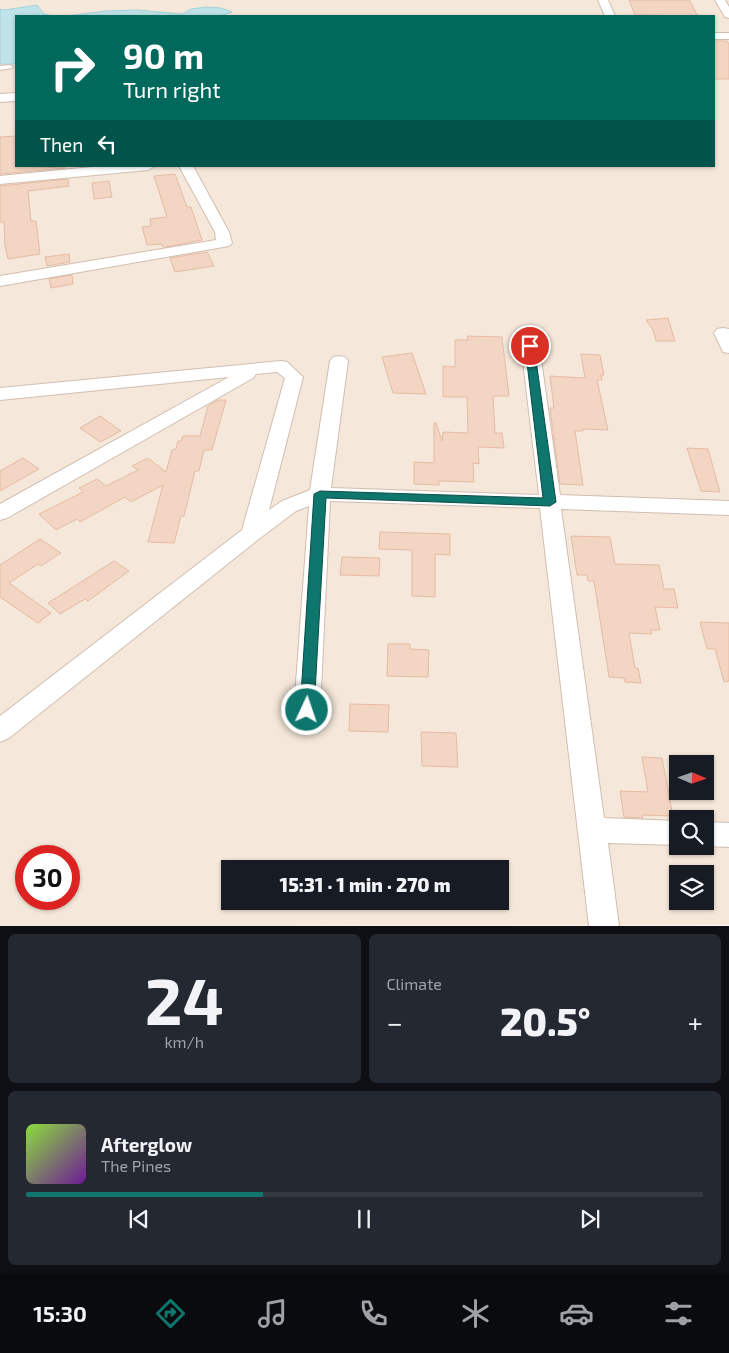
<!DOCTYPE html>
<meta charset="utf-8">
<style>
:root{--surface:#171b24;--page:#242831;--text:#f1f3f6;--muted:#9ea1a6;--line:#363941;--accent:#0f766e}
body{margin:0;font-family:"Exo 2",sans-serif;background:var(--page);color:var(--text);height:100vh;display:flex;flex-direction:column;font-size:19px;white-space:nowrap}
*{box-sizing:border-box;margin:0}
p{font-size:16px;color:var(--muted)}
.icon{flex:none;width:28px;height:28px;fill:none;stroke:currentColor;stroke-width:2;stroke-linecap:round;stroke-linejoin:round}
.map{position:relative;height:926px;overflow:hidden}
.side{display:flex;flex-direction:column;gap:8px;padding:8px;background:#0d0f14;flex:1}
.side>*{flex:none}
.banner{position:absolute;left:15px;top:15px;width:700px;height:152px;border-radius:0px;box-shadow:0 1px 4px #0004;background:#00695c;color:#fff;overflow:hidden}
.needle{width:32px;rotate:92deg}
.tools{position:absolute;left:669px;top:755px;display:grid;gap:10px}
.tools a{display:grid;place-items:center;width:45px;height:45px;border-radius:0px;background:var(--surface);box-shadow:0 1px 4px #0004;font-size:25px}
.speed{position:absolute;left:15px;top:845px;display:flex;gap:10px;font-size:25px;font-weight:700;text-align:center}
.speed>*{display:grid;place-content:center;width:65px;height:65px;border-radius:50%;background:var(--surface);box-shadow:0 1px 4px #0004;line-height:1}
.speed .limit{border:8px solid #d22;background:#fff;color:#111}
.pin{position:absolute;display:grid;place-items:center;width:42px;height:42px;color:#fff;margin:-21px;border:2px solid #fff;border-radius:50%;box-shadow:0 1px 5px #0007}
.me{position:absolute;width:55px;margin:-28px;rotate:3deg;stroke-linejoin:round;filter:drop-shadow(0 0 4px #0008)}
.turn{display:flex;align-items:center;gap:18px;height:105px;padding:0 25px;font-size:22px}
.turn .icon{width:65px;height:65px;stroke-width:2.5}
.turn b{display:block;font-size:35px;line-height:42px}
.then{display:flex;align-items:center;height:48px;padding:0 25px;background:#0003;gap:10px;font-size:19px}
.big{font-size:38px;font-weight:800;line-height:1.1}
.side .tile{flex:1;display:flex;flex-direction:column;justify-content:center;gap:8px;min-width:0;padding:0 18px;border-radius:8px;background:var(--page)}
.side .dial{align-items:center;gap:0}
.dial b{font-size:65px;line-height:1}
.song{display:flex;align-items:center;gap:15px}
.cover{width:60px;height:60px;border-radius:8px;background:linear-gradient(135deg,hsl(90 70% 55%),hsl(280 70% 35%))}
.played{height:5px;border-radius:2px;background:linear-gradient(90deg,var(--accent) 35%,var(--line) 35%)}
.keys{display:flex;justify-content:space-around;direction:ltr}
.heat{display:flex;justify-content:space-between;align-items:center;font-size:28px;direction:ltr}
.side .tiles{flex:1;display:grid;gap:8px;grid-template-columns:1fr 1fr}
.tile:last-child{grid-column:span 2}
.trip{position:absolute;left:221px;top:860px;width:288px;height:50px;border-radius:0px;background:var(--surface);box-shadow:0 1px 4px #0004;font-weight:800;line-height:50px;text-align:center}
.tab-bar{display:flex;height:80px;justify-content:space-around;align-items:center;background:#090b0e;color:var(--muted)}
.tab-bar .icon{width:35px;height:35px}
.tab-bar .active{color:var(--accent)}
.tab-bar b{font-size:22px;color:var(--text)}
.map>svg:first-child{display:block}
.residential{fill:#f5e8da;fill-rule:evenodd}
.water{fill:#bfe3e8;stroke:#a5d3da}
.building{fill:#f3d5c3;stroke:#e6bba3}
.lines{fill:none;stroke-linecap:round;stroke-linejoin:round}
.lane-casing{stroke:#d1beb0;stroke-width:2}
.street-casing{stroke:#d1beb0;stroke-width:2}
.lane{fill:#fff;fill-rule:evenodd}
.street{fill:#fff;fill-rule:evenodd}
.route{fill:#0f766e;stroke:#0a4d48}
</style>
<div class="map">
<svg width="729" height="926" viewBox="0 0 729 926">
<rect width="100%" height="100%" fill="#fdf6ec"/>
<path class="residential" d="M0,0H729V925L0,926ZM16,16H714V166H16ZM678,764H705V791H678ZM678,819H705V846H678ZM26,856H69V899H26ZM230,869H500V901H230ZM678,874H705V901H678Z"/>
<g class="water">
<polygon points="37,5 44,14 53,16 16,16 16,64 0,64 0,9 5,10"/>
<polygon points="206,7 221,8 232,12 221,16 66,16 106,11 137,10 182,14 191,9"/>
</g>
<g class="building">
<polygon points="629,0 689,0 698,16 635,15"/>
<polygon points="714,41 727,41 729,44 729,79 714,79"/>
<polygon points="16,136 16,166 66,168 0,174 0,137"/>
<polygon points="175,174 187,207 191,207 202,240 166,247 163,247 162,244 147,245 142,227 151,226 150,219 167,217 154,176"/>
<polygon points="68,179 69,186 28,191 31,221 36,221 40,254 8,259 5,246 4,222 0,222 0,186"/>
<polygon points="109,181 112,197 94,199 92,183"/>
<polygon points="207,252 214,266 175,272 170,258"/>
<polygon points="69,254 70,262 47,266 45,257"/>
<polygon points="72,275 73,284 51,288 49,279"/>
<polygon points="668,318 675,341 656,341 653,330 646,320"/>
<polygon points="467,336 502,337 509,396 493,396 495,433 502,433 504,448 478,447 479,464 473,463 474,482 439,481 439,485 414,484 414,462 434,463 434,423 436,423 442,441 443,432 468,433 467,397 443,397 443,366 455,367 455,340 468,340"/>
<polygon points="412,353 426,394 393,393 382,357"/>
<polygon points="581,354 600,355 604,375 601,375 602,380 597,380 608,430 583,429 583,431 575,431 583,485 560,484 550,408 554,408 550,376 585,378"/>
<polygon points="218,400 226,400 212,450 204,450 199,471 195,471 184,516 181,516 174,543 148,542 163,485 131,502 125,497 80,522 77,519 56,530 39,514 83,492 79,488 97,479 106,486 138,470 132,466 148,458 166,472 172,450 176,449 178,441 181,441 183,436 200,436 208,406"/>
<polygon points="100,416 121,431 100,442 80,428"/>
<polygon points="687,448 708,449 720,492 701,491"/>
<polygon points="23,458 39,469 0,491 0,471"/>
<polygon points="380,532 450,534 450,555 435,554 435,597 412,596 412,550 379,549"/>
<polygon points="571,536 610,537 615,564 659,565 664,589 674,589 678,608 655,607 660,630 651,630 652,634 629,633 635,668 638,668 641,683 625,682 624,678 609,677 594,581 588,581 587,575 577,575"/>
<polygon points="40,539 61,553 41,566 38,564 9,583 51,613 38,623 0,597 0,565"/>
<polygon points="342,557 380,558 379,576 340,575"/>
<polygon points="114,561 129,571 88,601 85,599 60,614 48,603"/>
<polygon points="700,622 729,623 729,681 724,682 715,649 707,649"/>
<polygon points="388,644 410,644 410,649 429,650 428,677 387,676"/>
<polygon points="350,704 389,705 388,732 349,731"/>
<polygon points="421,732 456,733 458,767 422,766"/>
<polygon points="642,757 662,758 673,816 642,815 643,818 624,817 620,791 648,792"/>
</g>
<g class="lines">
<defs>
<polygon id="lane" points="10,65 13,67 12,68 0,70 0,66"/>
<g id="street">
<polygon points="598,0 608,0 615,16 605,16"/>
<polygon points="715,0 725,0 729,7 729,18 725,17"/>
<rect x="714" y="33" width="15" height="6"/>
<polygon points="16,93 16,101 0,102 0,94"/>
<polygon points="102,166 155,166 148,170 0,184 0,176"/>
<polygon points="179,166 193,166 229,232 232,243 229,246 0,286 0,276 216,240 215,232"/>
<polygon points="723,328 729,329 729,353 723,352 714,333 717,329"/>
<polygon points="530,340 536,341 539,345 560,495 729,501 729,515 561,509 604,818 678,821 678,845 608,843 619,926 589,926 540,508 330,501 320,710 316,717 307,720 298,717 294,710 309,506 296,511 260,538 9,738 0,742 0,716 242,530 285,378 277,372 256,374 253,378 7,518 0,520 0,504 229,377 0,400 0,388 281,361 287,362 303,377 269,510 282,501 310,490 330,361 333,357 339,356 345,357 348,361 331,488 539,495 521,345 524,341"/>
<polygon points="705,822 729,823 729,847 704,846"/>
</g>
</defs>
<use href="#lane" class="lane-casing"/>
<use href="#street" class="street-casing"/>
<use href="#lane" class="lane"/>
<use href="#street" class="street"/>
</g>
<polygon class="route" points="526,343 530,343 534,346 556,502 550,506 326,498 314,710 312,714 307,715 302,714 300,710 314,494 320,491 543,498 525,346"/>
</svg>
<div class="tools">
<a><svg class="needle" viewBox="-14 -14 28 28"><path d="M0-13l5 13h-10z" fill="#e53935"/><path d="M0 13l5-13h-10z" fill="#9ea1a6"/></svg></a>
<a><svg class="icon" aria-label="search" viewBox="0 0 24 24"><circle cx="10" cy="10" r="6"/><path d="M15 15l6 6"/></svg></a>
<a><svg class="icon" aria-label="layers" viewBox="0 0 24 24"><path d="M12 4l9 5-9 5-9-5zM3 14l9 5 9-5"/></svg></a>
</div>
<div class="speed"><div class="limit">30</div></div>
<div class="pin" style="left:530px;top:346px;background:#d93025"><svg class="icon" aria-label="arrive" viewBox="0 0 24 24"><path d="M6 21V4h12l-3 4 3 4H6"/></svg></div>
<svg class="me" style="left:307px;top:710px" viewBox="-20 -20 40 40"><circle r="17" fill="#0f766e" stroke="#fff" stroke-width="3"/><path d="M0-11L8 9 0 5-8 9z" fill="#fff"/></svg>
<div class="trip">15:31 · 1 min · 270 m</div>
<div class="banner">
<div class="turn"><svg class="icon" aria-label="right" viewBox="0 0 24 24"><path d="M7 20v-9h11M14 6l5 5-5 5"/></svg><div><b>90 m</b>Turn right</div></div>
<div class="then">Then<svg class="icon" aria-label="left" viewBox="0 0 24 24"><path d="M17 20v-9H6M10 6l-5 5 5 5"/></svg></div>
</div>
</div>
<section class="side">
<div class="tiles">
<div class="tile dial"><b>24</b><p>km/h</p></div>
<div class="tile"><p>Climate</p>
<div class="heat"><a>−</a><b class="big">20.5°</b><a>+</a></div>
</div>
<div class="tile">
<div class="song"><i class="cover"></i><div><b>Afterglow</b><p>The Pines</p></div></div>
<div class="played"></div>
<div class="keys"><svg class="icon" aria-label="previous" viewBox="0 0 24 24"><path d="M18 5L8 12l10 7zM5 5v14"/></svg><svg class="icon" aria-label="pause" viewBox="0 0 24 24"><path d="M8 5v14M16 5v14"/></svg><svg class="icon" aria-label="next" viewBox="0 0 24 24"><path d="M6 5l10 7-10 7zM19 5v14"/></svg></div>
</div>
</div>
</section>
<nav class="tab-bar">
<b>15:30</b>
<svg class="icon active" aria-label="directions" viewBox="0 0 24 24"><path d="M12 3l9 9-9 9-9-9zM9 14v-3h6M13 9l2 2-2 2"/></svg>
<svg class="icon" aria-label="music" viewBox="0 0 24 24"><path d="M9 18V5l10-2v13"/><circle cx="6" cy="18" r="3"/><circle cx="16" cy="16" r="3"/></svg>
<svg class="icon" aria-label="phone" viewBox="0 0 24 24"><path d="M5 4h4l2 5-3 2q2 4 5 5l2-3 5 2v4C11 20 4 13 5 4z"/></svg>
<svg class="icon" aria-label="climate" viewBox="0 0 24 24"><path d="M12 3v18M4 7l16 10M4 17L20 7"/></svg>
<svg class="icon" aria-label="car" viewBox="0 0 24 24"><path d="M5 17H2v-5l4-1 3-4h7l3 4 3 1v5h-3M9 17h6M6 11h13"/><circle cx="7" cy="17" r="2"/><circle cx="17" cy="17" r="2"/></svg>
<svg class="icon" aria-label="filters" viewBox="0 0 24 24"><path d="M4 7h16M4 17h16"/><circle cx="9" cy="7" r="2"/><circle cx="15" cy="17" r="2"/></svg>
</nav>
